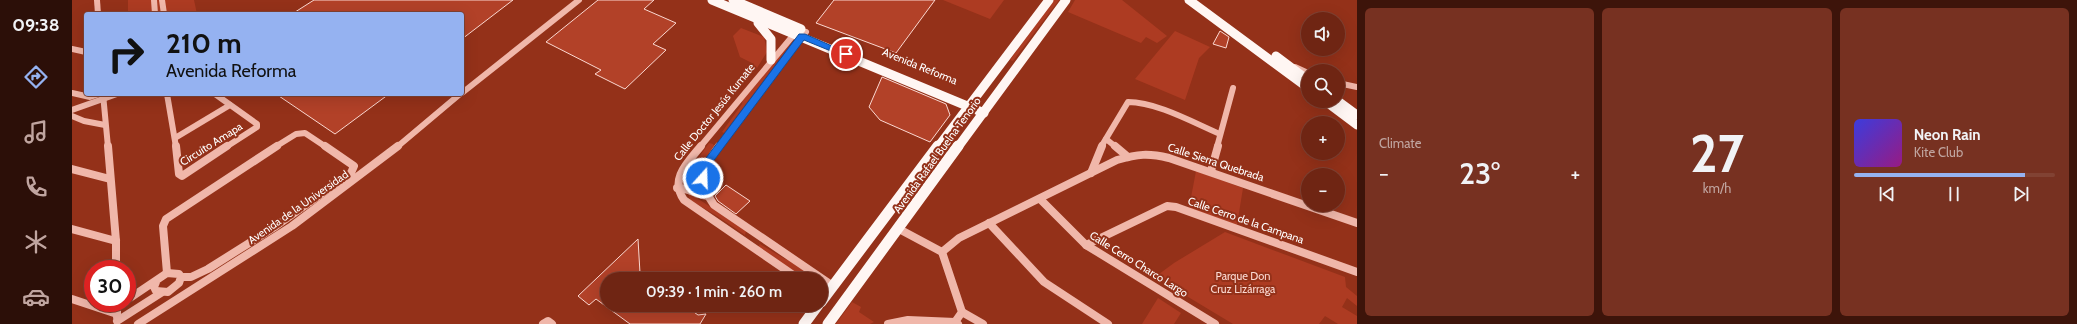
<!DOCTYPE html>
<meta charset="utf-8">
<style>
:root{--surface:#6f2513;--page:#773121;--text:#f1f3f6;--muted:#c0a5a0;--line:#814233;--accent:#95b2f1}
body{margin:0;font-family:Cabin,sans-serif;background:var(--page);color:var(--text);height:100vh;display:flex;flex-direction:column;font-size:15px;white-space:nowrap}
*{box-sizing:border-box;margin:0}
p{font-size:13px;color:var(--muted)}
.icon{flex:none;width:22px;height:22px;fill:none;stroke:currentColor;stroke-width:2;stroke-linecap:round;stroke-linejoin:round}
.map{position:relative;flex:1;overflow:hidden}
.details{display:flex;flex-direction:column;gap:8px;padding:8px;background:#3d140a;width:720px}
.details>*{flex:none}
.hud{position:absolute;left:12px;top:12px;width:380px;height:84px;border-radius:4px;box-shadow:0 4px 16px #0002,0 0 0 1px var(--line);background:#95b2f1;color:#111;overflow:hidden}
.buttons{position:absolute;left:1229px;top:12px;display:grid;gap:8px}
.buttons a{display:grid;place-items:center;width:44px;height:44px;border-radius:50%;background:var(--surface);box-shadow:0 4px 16px #0002,0 0 0 1px var(--line);font-size:20px}
.speed{position:absolute;left:12px;top:260px;display:flex;gap:8px;font-size:20px;font-weight:700;text-align:center}
.speed>*{display:grid;place-content:center;width:52px;height:52px;border-radius:50%;background:var(--surface);box-shadow:0 4px 16px #0002,0 0 0 1px var(--line);line-height:1}
.speed .limit{border:6px solid #d22;background:#fff;color:#111}
.pin{position:absolute;display:grid;place-items:center;width:34px;height:34px;color:#fff;margin:-17px;border:2px solid #fff;border-radius:50%;box-shadow:0 1px 4px #0007}
.me{position:absolute;width:44px;margin:-22px;rotate:20deg;stroke-linejoin:round;filter:drop-shadow(0 0 3px #0008)}
.turn{display:flex;align-items:center;gap:14px;height:84px;padding:0 16px;font-size:18px}
.turn .icon{width:52px;height:52px;stroke-width:2.5}
.turn b{display:block;font-size:28px;line-height:34px}
.big{font-size:30px;font-weight:600;line-height:1.1}
.details .tile{flex:1;display:flex;flex-direction:column;justify-content:center;gap:6px;min-width:0;padding:0 14px;border-radius:6px;background:var(--page)}
.details .dial{align-items:center;gap:0}
.dial b{font-size:52px;line-height:1}
.song{display:flex;align-items:center;gap:12px}
.cover{width:48px;height:48px;border-radius:6px;background:linear-gradient(135deg,hsl(240 70% 55%),hsl(310 70% 35%))}
.played{height:4px;border-radius:2px;background:linear-gradient(90deg,var(--accent) 85%,var(--line) 85%)}
.keys{display:flex;justify-content:space-around;direction:ltr}
.heat{display:flex;justify-content:space-between;align-items:center;font-size:22px;direction:ltr}
.details .tiles{flex:1;display:grid;gap:8px;grid-template-columns:repeat(3,1fr)}
.trip{position:absolute;left:528px;top:272px;width:228px;height:40px;border-radius:20px;background:var(--surface);box-shadow:0 4px 16px #0002,0 0 0 1px var(--line);font-weight:600;line-height:40px;text-align:center}
main{display:flex;flex:1;min-height:0}
.menu{display:flex;flex-direction:column;width:72px;justify-content:space-around;align-items:center;background:#2c0f08;color:var(--muted)}
.menu .icon{width:28px;height:28px}
.menu .on{color:var(--accent)}
.menu b{font-size:18px;color:var(--text)}
.map>svg:first-child{display:block}
.green{fill:#ad3b22}
.building{fill:#b24128;stroke:#fbd8d1}
.lines{fill:none;stroke-linecap:round;stroke-linejoin:round}
.minor-far1{stroke:#f0b7aa;stroke-width:6}
.minor{stroke:#f0b7aa;stroke-width:8}
.major-far1{stroke:#fff6f3;stroke-width:9}
.major{stroke:#fff6f3;stroke-width:11}
.route{fill:#1a73e8;stroke:#114b97}
.labels{text-anchor:middle;stroke-width:4;stroke-linejoin:round;paint-order:stroke}
.street-label{font-size:11px;fill:#fff;stroke:#943119}
.park-label{font-size:11px;fill:#fbd8d1;stroke:#943119}
</style>
<main>
<nav class="menu">
<b>09:38</b>
<svg class="icon on" aria-label="directions" viewBox="0 0 24 24"><path d="M12 3l9 9-9 9-9-9zM9 14v-3h6M13 9l2 2-2 2"/></svg>
<svg class="icon" aria-label="music" viewBox="0 0 24 24"><path d="M9 18V5l10-2v13"/><circle cx="6" cy="18" r="3"/><circle cx="16" cy="16" r="3"/></svg>
<svg class="icon" aria-label="phone" viewBox="0 0 24 24"><path d="M5 4h4l2 5-3 2q2 4 5 5l2-3 5 2v4C11 20 4 13 5 4z"/></svg>
<svg class="icon" aria-label="climate" viewBox="0 0 24 24"><path d="M12 3v18M4 7l16 10M4 17L20 7"/></svg>
<svg class="icon" aria-label="car" viewBox="0 0 24 24"><path d="M5 17H2v-5l4-1 3-4h7l3 4 3 1v5h-3M9 17h6M6 11h13"/><circle cx="7" cy="17" r="2"/><circle cx="17" cy="17" r="2"/></svg>
</nav>
<div class="map">
<svg width="1285" height="324" viewBox="0 0 1285 324">
<rect width="100%" height="100%" fill="#943119"/>
<g class="green">
<polygon points="56,0 122,0 125,14 56,14"/>
<polygon points="871,0 932,0 918,19"/>
<polygon points="981,0 987,0 941,61 938,60"/>
<polygon points="1003,0 1050,0 1095,36 1085,43 1074,37 1069,43 996,12"/>
<polygon points="669,28 692,37 695,52 685,68 682,67 682,64 668,57 661,36"/>
<polygon points="1103,31 1138,47 1127,58 1113,100 1063,79"/>
<polygon points="721,41 652,133 650,132 670,104 671,98"/>
<polygon points="637,143 641,144 643,148 628,171 625,185 622,188 611,180"/>
<polygon points="1124,171 1171,188 1165,225 1117,208"/>
<polygon points="616,192 674,231 673,235 645,216 618,200"/>
<polygon points="1153,232 1273,277 1274,287 1285,296 1285,306 1275,298 1270,307 1285,316 1285,324 1266,324 1253,316 1247,324 1161,324 1083,277 1102,263"/>
<polygon points="688,244 713,259 716,260 744,279 733,279 686,248"/>
<polygon points="1086,298 1109,313 1102,324 1070,324"/>
<polygon points="780,302 789,307 787,312 802,322 798,324 764,324"/>
</g>
<g class="building">
<polygon points="242,0 441,0 390,39 390,14 220,14"/>
<polygon points="526,0 582,0 572,9 604,23 581,44 594,50 553,89 523,74 529,70 474,42"/>
<polygon points="762,0 863,0 824,53 744,23"/>
<polygon points="1148,31 1157,37 1154,48 1141,44"/>
<polygon points="810,77 874,104 878,115 858,142 808,120 797,107"/>
<polygon points="204,94 317,94 263,134"/>
<polygon points="654,185 678,201 664,214 646,201 643,196"/>
<polygon points="566,239 568,273 578,272 578,279 535,279 535,305 612,305 626,315 634,314 628,324 558,324 524,299 517,305 506,296"/>
</g>
<g class="lines">
<g class="minor-far1">
<polyline points="25,0 26,14"/>
<polyline points="82,0 83,14"/>
<polyline points="90,0 92,14"/>
<polyline points="0,49 14,52"/>
<polyline points="1223,67 1236,73"/>
<polyline points="1266,83 1285,87"/>
<polyline points="0,93 18,97 27,94"/>
<polyline points="390,93 507,0"/>
<polyline points="31,94 36,147"/>
<polyline points="95,94 104,147"/>
<polyline points="143,94 185,124 185,127 154,147"/>
<polyline points="0,110 45,94"/>
<polyline points="0,116 12,121 33,125"/>
<polyline points="103,138 158,105"/>
<polyline points="1034,139 1044,147"/>
<polyline points="203,147 224,134 233,133 254,147"/>
<polyline points="325,147 388,94"/>
<polyline points="628,147 724,32"/>
<polyline points="646,147 734,32"/>
<path d="M1029,147L1056,102C1085,102 1122,123 1148,134"/>
<polyline points="1145,147 1161,88"/>
</g>
<g class="minor">
<polyline points="36,146 44,241 44,269"/>
<polyline points="104,146 107,174 110,176 155,146"/>
<path d="M629,146C616,162 597,179 612,200L727,279"/>
<path d="M647,146C631,168 625,181 642,205L761,286"/>
<polyline points="1043,146 1056,157"/>
<polyline points="0,169 38,179"/>
<polyline points="1139,171 1146,146"/>
<polyline points="1019,173 1030,146"/>
<path d="M605,188C616,187 625,196 636,196"/>
<polyline points="968,199 1014,245 1143,324"/>
<polyline points="917,223 972,282 1036,324"/>
<polyline points="0,229 44,241"/>
<polyline points="827,229 870,252 890,312 883,322"/>
<polyline points="1014,245 1095,206 1104,207 1285,272"/>
<path d="M870,252L887,238L1045,160C1066,154 1076,153 1097,158L1285,223"/>
<polyline points="95,273 91,226 94,219 205,146"/>
<polyline points="109,277 119,277 136,269 204,226 279,173 282,166 253,146"/>
<polyline points="0,299 45,314"/>
<polyline points="55,300 95,273 107,274 109,277 107,283 96,292 84,291 82,287 84,282"/>
<polyline points="45,303 45,317"/>
<polyline points="890,312 911,324"/>
<polyline points="45,321 89,293"/>
<polyline points="66,324 220,226 326,146"/>
<polyline points="471,324 476,321 480,324"/>
<polyline points="816,324 836,320 883,322 886,324"/>
</g>
<g class="major-far1">
<polyline points="640,0 912,113"/>
<polyline points="661,0 729,29"/>
<polyline points="1117,0 1236,88"/>
<polyline points="686,23 699,39 699,60"/>
<polyline points="1204,56 1236,80"/>
<polyline points="1253,101 1285,125"/>
<polyline points="1266,101 1285,115"/>
<polyline points="866,147 977,0"/>
<polyline points="886,147 994,0"/>
</g>
<g class="major">
<polyline points="749,302 866,146"/>
<polyline points="732,324 746,305"/>
<polyline points="756,324 886,146"/>
</g>
</g>
<polygon class="route" points="727,34 733,34 778,54 774,57 771,56 732,40 643,159 638,165 634,180 628,180 626,178 631,162"/>
<g class="labels">
<g class="street-label">
<text transform="translate(848 66) rotate(22)" y="4">Avenida Reforma</text>
<text transform="translate(642 112) rotate(-51)" y="4">Calle Doctor Jesús Kumate</text>
<text transform="translate(139 144) rotate(-32)" y="4">Circuito Amapa</text>
<text transform="translate(865 155) rotate(-54)" y="4">Avenida Rafael Buelna Tenorio</text>
<text transform="translate(1144 162) rotate(18)" y="4">Calle Sierra Quebrada</text>
<text transform="translate(226 207) rotate(-35)" y="4">Avenida de la Universidad</text>
<text transform="translate(1174 220) rotate(19)" y="4">Calle Cerro de la Campana</text>
<text transform="translate(1067 264) rotate(32)" y="4">Calle Cerro Charco Largo</text>
</g>
<g class="park-label">
<text x="1171" y="280">Parque Don<tspan x="1171" dy="13">Cruz Lizárraga</tspan></text>
</g>
</g>
</svg>
<div class="buttons">
<a><svg class="icon" aria-label="sound" viewBox="0 0 24 24"><path d="M4 9h4l5-4v14l-5-4H4zM17 9q2 3 0 6"/></svg></a>
<a><svg class="icon" aria-label="search" viewBox="0 0 24 24"><circle cx="10" cy="10" r="6"/><path d="M15 15l6 6"/></svg></a>
<a>+</a>
<a>−</a>
</div>
<div class="speed"><div class="limit">30</div></div>
<div class="pin" style="left:774px;top:54px;background:#d93025"><svg class="icon" aria-label="arrive" viewBox="0 0 24 24"><path d="M6 21V4h12l-3 4 3 4H6"/></svg></div>
<svg class="me" style="left:631px;top:178px" viewBox="-20 -20 40 40"><circle r="17" fill="#1a73e8" stroke="#fff" stroke-width="3"/><path d="M0-11L8 9 0 5-8 9z" fill="#fff"/></svg>
<div class="trip">09:39 · 1 min · 260 m</div>
<div class="hud">
<div class="turn"><svg class="icon" aria-label="right" viewBox="0 0 24 24"><path d="M7 20v-9h11M14 6l5 5-5 5"/></svg><div><b>210 m</b>Avenida Reforma</div></div>
</div>
</div>
<section class="details">
<div class="tiles">
<div class="tile"><p>Climate</p>
<div class="heat"><a>−</a><b class="big">23°</b><a>+</a></div>
</div>
<div class="tile dial"><b>27</b><p>km/h</p></div>
<div class="tile">
<div class="song"><i class="cover"></i><div><b>Neon Rain</b><p>Kite Club</p></div></div>
<div class="played"></div>
<div class="keys"><svg class="icon" aria-label="previous" viewBox="0 0 24 24"><path d="M18 5L8 12l10 7zM5 5v14"/></svg><svg class="icon" aria-label="pause" viewBox="0 0 24 24"><path d="M8 5v14M16 5v14"/></svg><svg class="icon" aria-label="next" viewBox="0 0 24 24"><path d="M6 5l10 7-10 7zM19 5v14"/></svg></div>
</div>
</div>
</section>
</main>
